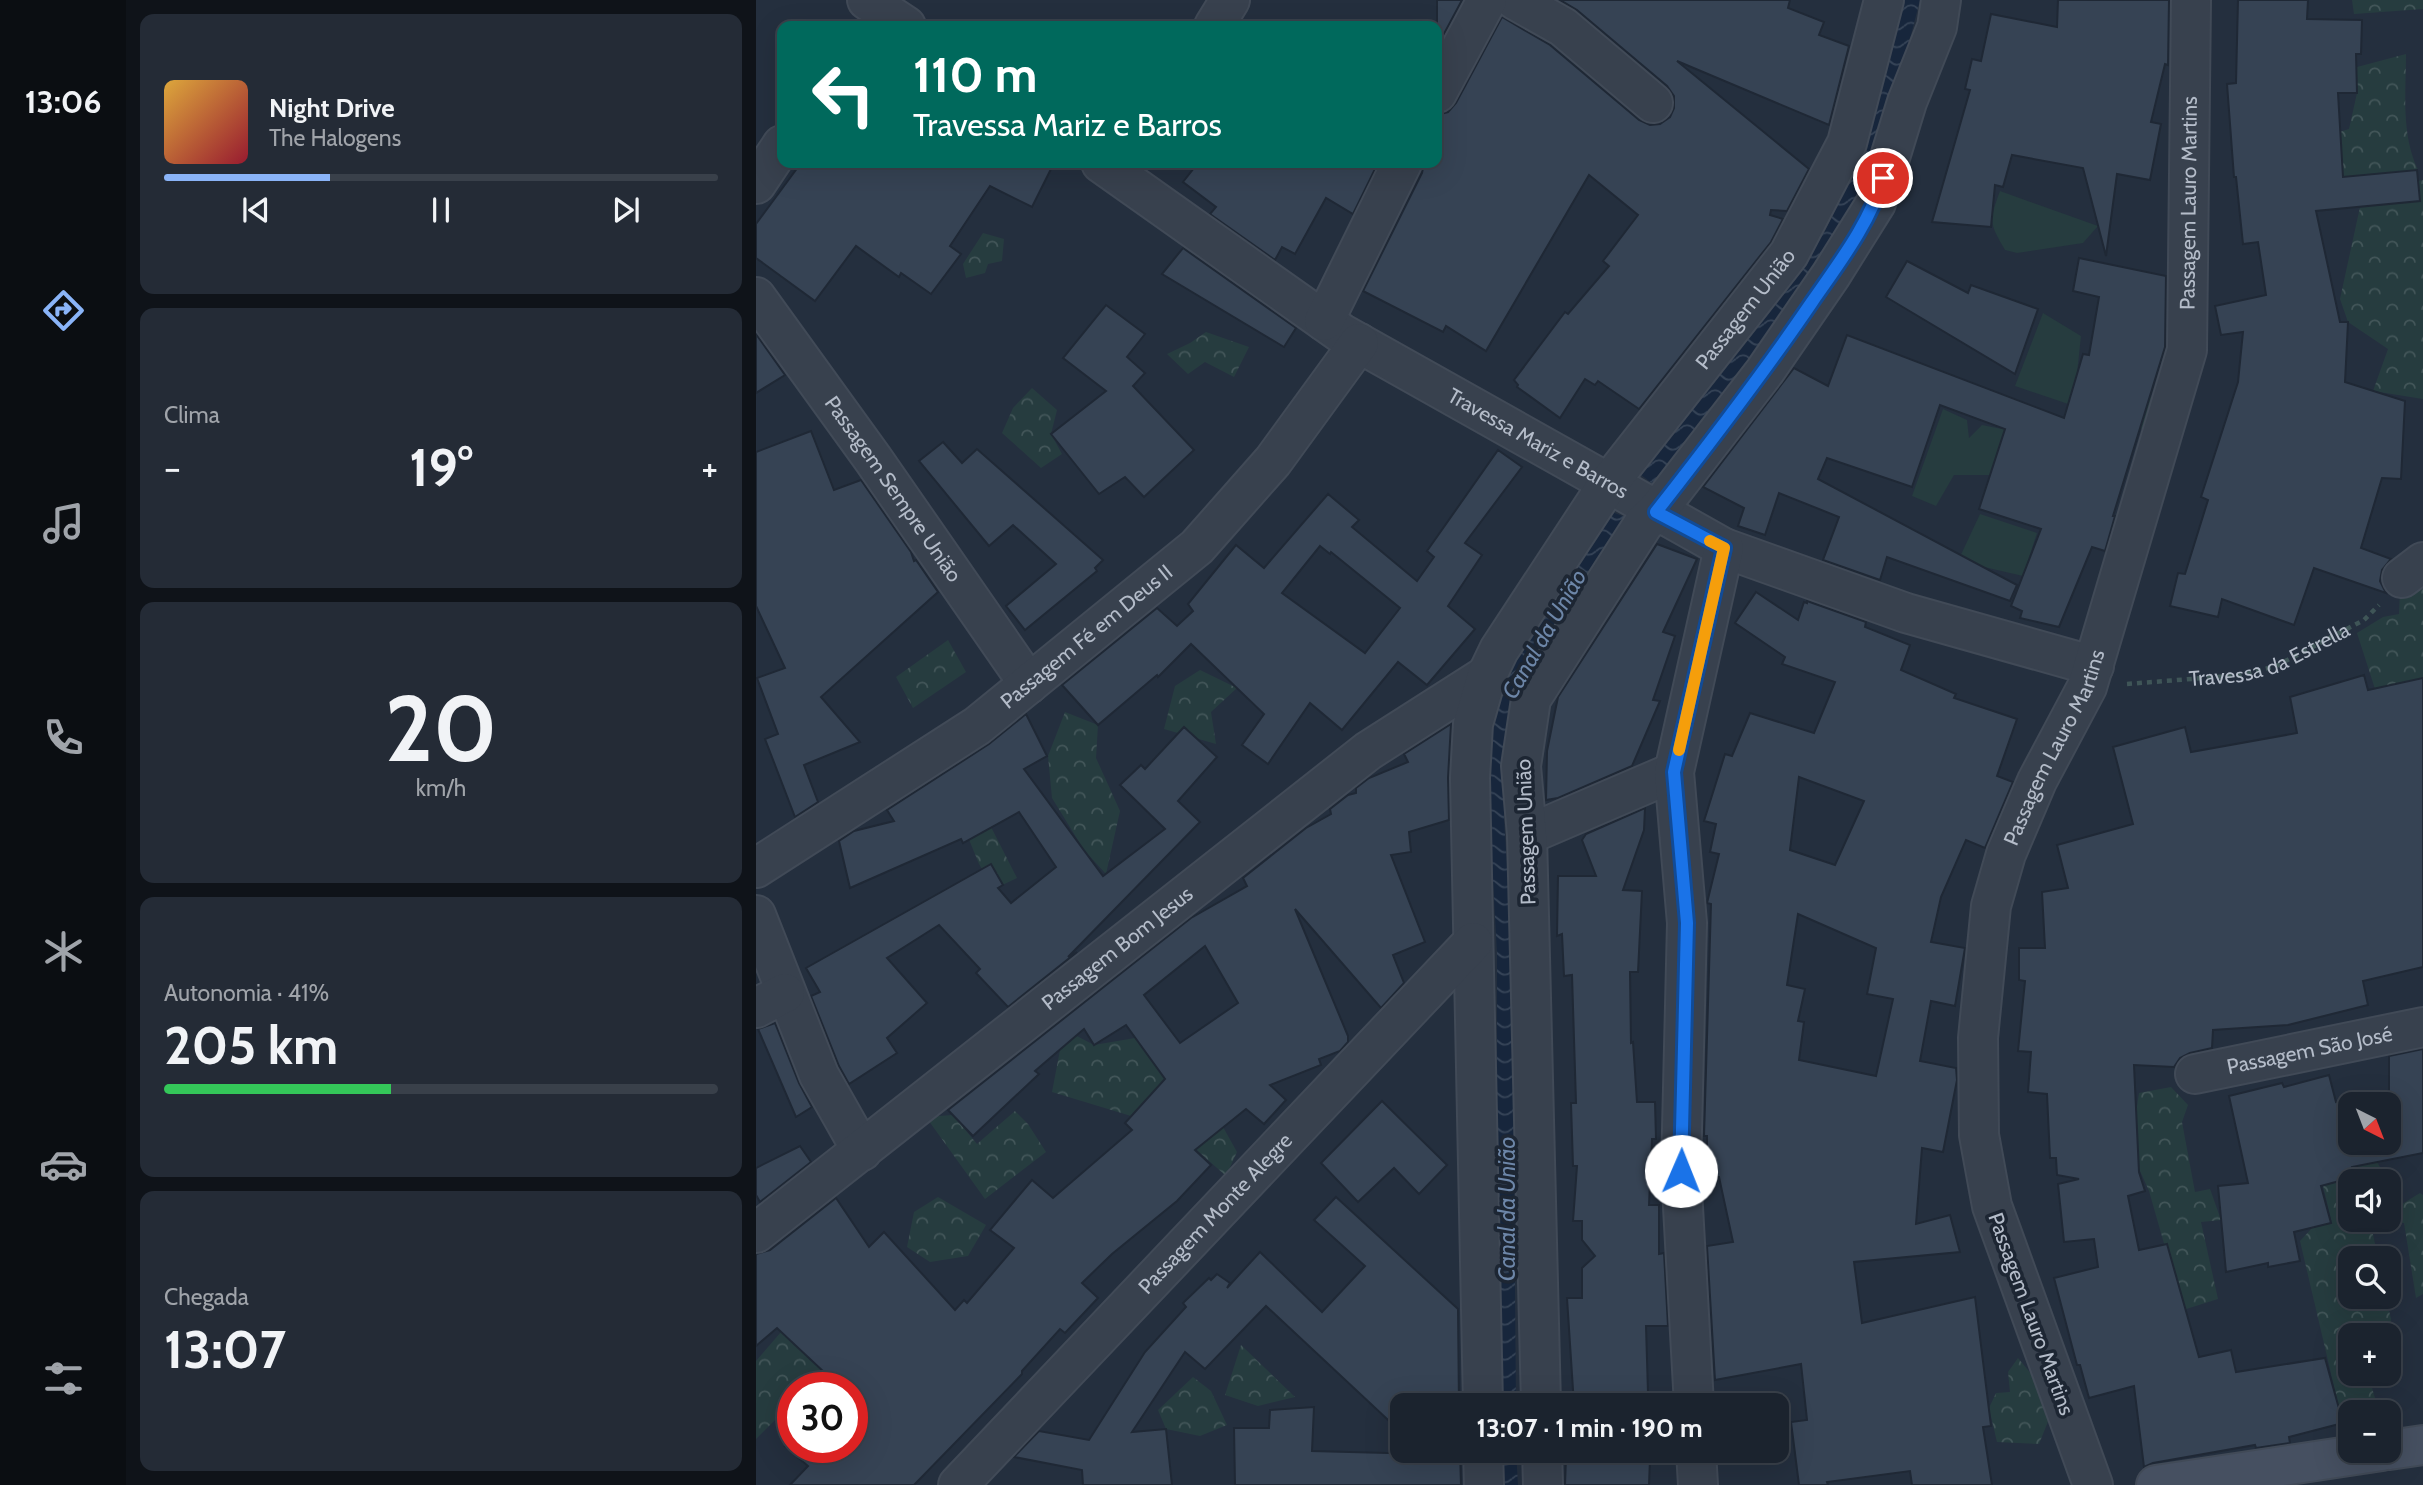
<!DOCTYPE html>
<html lang="pt">
<meta charset="utf-8">
<style>
:root{--surface:#1b232e;--page:#242b36;--text:#f1f3f6;--muted:#a0a4aa;--line:#39404a;--accent:#8ab4f8}
body{margin:0;font-family:Cabin,sans-serif;background:var(--page);color:var(--text);height:100vh;display:flex;flex-direction:column;font-size:26px;white-space:nowrap}
*{box-sizing:border-box;margin:0}
p{font-size:23px;color:var(--muted)}
.icon{flex:none;width:38px;height:38px;fill:none;stroke:currentColor;stroke-width:2;stroke-linecap:round;stroke-linejoin:round}
.map{position:relative;flex:1;overflow:hidden}
.drawer{display:flex;flex-direction:column;gap:14px;padding:14px;background:#0f1319;width:630px}
.drawer>*{flex:none}
.hud{position:absolute;left:21px;top:21px;width:665px;height:147px;border-radius:14px;box-shadow:0 7px 28px #0002,0 0 0 2px var(--line);background:#00695c;color:#fff;overflow:hidden}
.needle{width:46px;rotate:138deg}
.buttons{position:absolute;left:1582px;top:1092px;display:grid;gap:14px}
.buttons a{display:grid;place-items:center;width:63px;height:63px;border-radius:14px;background:var(--surface);box-shadow:0 7px 28px #0002,0 0 0 2px var(--line);font-size:35px}
.speed{position:absolute;left:21px;top:1372px;display:flex;gap:14px;font-size:35px;font-weight:700;text-align:center}
.speed>*{display:grid;place-content:center;width:91px;height:91px;border-radius:50%;background:var(--surface);box-shadow:0 7px 28px #0002,0 0 0 2px var(--line);line-height:1}
.speed .limit{border:10px solid #d22;background:#fff;color:#111}
.pin{position:absolute;display:grid;place-items:center;width:60px;height:60px;color:#fff;margin:-30px;border:4px solid #fff;border-radius:50%;box-shadow:0 2px 7px #0007}
.me{position:absolute;width:77px;margin:-38px;rotate:1deg;stroke-linejoin:round;filter:drop-shadow(0 0 5px #0008)}
.turn{display:flex;align-items:center;gap:24px;height:147px;padding:0 21px;font-size:32px}
.turn .icon{width:91px;height:91px;stroke-width:2.5}
.turn b{display:block;font-size:49px;line-height:60px}
.big{font-size:52px;font-weight:800;line-height:1.1}
.drawer .widget{flex:1;display:flex;flex-direction:column;justify-content:center;gap:10px;min-width:0;padding:0 24px;border-radius:14px;background:var(--page)}
.drawer .dial{align-items:center;gap:0}
.dial b{font-size:91px;line-height:1}
.song{display:flex;align-items:center;gap:21px}
.cover{width:84px;height:84px;border-radius:10px;background:linear-gradient(135deg,hsl(40 70% 55%),hsl(350 70% 35%))}
.played{height:7px;border-radius:4px;background:linear-gradient(90deg,var(--accent) 30%,var(--line) 30%)}
.keys{display:flex;justify-content:space-around;direction:ltr}
.heat{display:flex;justify-content:space-between;align-items:center;font-size:38px;direction:ltr}
.charge{height:10px;border-radius:5px;background:linear-gradient(90deg,#34c759 41%,var(--line) 0)}
.trip{position:absolute;left:634px;top:1393px;width:399px;height:70px;border-radius:14px;background:var(--surface);box-shadow:0 7px 28px #0002,0 0 0 2px var(--line);font-weight:800;line-height:70px;text-align:center}
main{display:flex;flex:1;min-height:0}
.dock{display:flex;flex-direction:column;width:126px;justify-content:space-around;align-items:center;background:#0b0e12;color:var(--muted)}
.dock .icon{width:49px;height:49px}
.dock .active{color:var(--accent)}
.dock b{font-size:32px;color:var(--text)}
.map>svg:first-child{display:block}
.green{fill:#263c3f}
.forest{fill:url(#forest-crowns)}
.water{fill:url(#water-waves)}
.building{fill:#364354;stroke:#1f2835;stroke-width:2;fill-rule:evenodd}
.lines{fill:none;stroke-linecap:round;stroke-linejoin:round}
.street-casing{stroke:#414a57;stroke-width:42}
.secondary-casing{stroke:#414a57;stroke-width:42}
.path{stroke:#3f5557;stroke-width:4.5;stroke-dasharray:5 5;stroke-linecap:butt}
.street{stroke:#38414e;stroke-width:38}
.secondary{stroke:#465061;stroke-width:38}
.route-casing{stroke:#114b97;stroke-width:18}
.route{stroke:#1a73e8;stroke-width:12}
.slow{stroke:#f59e0b;stroke-width:12}
.labels{text-anchor:middle;stroke-width:7;stroke-linejoin:round;paint-order:stroke}
.street-label{font-size:21px;fill:#b4bcc9;stroke:#1d2633}
.water-label{font-size:23px;font-style:italic;fill:#6d86a8;stroke:#1d2633}
</style>
<main>
<nav class="dock">
<b>13:06</b>
<svg class="icon active" aria-label="directions" viewBox="0 0 24 24"><path d="M12 3l9 9-9 9-9-9zM9 14v-3h6M13 9l2 2-2 2"/></svg>
<svg class="icon" aria-label="music" viewBox="0 0 24 24"><path d="M9 18V5l10-2v13"/><circle cx="6" cy="18" r="3"/><circle cx="16" cy="16" r="3"/></svg>
<svg class="icon" aria-label="phone" viewBox="0 0 24 24"><path d="M5 4h4l2 5-3 2q2 4 5 5l2-3 5 2v4C11 20 4 13 5 4z"/></svg>
<svg class="icon" aria-label="climate" viewBox="0 0 24 24"><path d="M12 3v18M4 7l16 10M4 17L20 7"/></svg>
<svg class="icon" aria-label="car" viewBox="0 0 24 24"><path d="M5 17H2v-5l4-1 3-4h7l3 4 3 1v5h-3M9 17h6M6 11h13"/><circle cx="7" cy="17" r="2"/><circle cx="17" cy="17" r="2"/></svg>
<svg class="icon" aria-label="filters" viewBox="0 0 24 24"><path d="M4 7h16M4 17h16"/><circle cx="9" cy="7" r="2"/><circle cx="15" cy="17" r="2"/></svg>
</nav>
<section class="drawer">
<div class="widget">
<div class="song"><i class="cover"></i><div><b>Night Drive</b><p>The Halogens</p></div></div>
<div class="played"></div>
<div class="keys"><svg class="icon" aria-label="previous" viewBox="0 0 24 24"><path d="M18 5L8 12l10 7zM5 5v14"/></svg><svg class="icon" aria-label="pause" viewBox="0 0 24 24"><path d="M8 5v14M16 5v14"/></svg><svg class="icon" aria-label="next" viewBox="0 0 24 24"><path d="M6 5l10 7-10 7zM19 5v14"/></svg></div>
</div>
<div class="widget"><p>Clima</p>
<div class="heat"><a>−</a><b class="big">19°</b><a>+</a></div>
</div>
<div class="widget dial"><b>20</b><p>km/h</p></div>
<div class="widget"><p>Autonomia · 41%</p><b class="big">205 km</b><div class="charge"></div></div>
<div class="widget"><p>Chegada</p><b class="big">13:07</b></div>
</section>
<div class="map">
<svg width="1667" height="1485" viewBox="0 0 1667 1485">
<defs>
<pattern id="forest-crowns" width="20" height="18" patternUnits="userSpaceOnUse" patternTransform="scale(1.75)"><rect width="20" height="18" fill="#263c3f"/><path d="M2 6a3 3 0 1 1 6 0M12 15a3 3 0 1 1 6 0" fill="none" stroke="#435659"/></pattern>
<pattern id="water-waves" width="16" height="10" patternUnits="userSpaceOnUse" patternTransform="scale(1.75)"><rect width="16" height="10" fill="#17263c"/><path d="M0 5q4-4 8 0t8 0" fill="none" stroke="#364457"/></pattern>
</defs>
<rect width="100%" height="100%" fill="#242f3e"/>
<g class="green">
<path d="M1244,191L1342,226L1327,243L1261,253L1249,250C1233,223 1233,221 1244,191Z"/>
<polygon points="1287,313 1325,336 1321,374 1409,401 1395,432 1259,386"/>
<polygon points="1187,409 1211,420 1213,438 1226,425 1246,429 1253,414 1268,423 1234,475 1198,475 1180,506 1156,496"/>
<polygon points="1224,514 1281,533 1267,576 1202,561"/>
</g>
<g class="forest">
<polygon points="1596,0 1667,0 1667,9 1598,14"/>
<path d="M1650,54C1650,93 1645,134 1662,170L1582,178L1570,136L1593,129L1601,93V67Z"/>
<polygon points="1667,180 1667,399 1617,391 1632,349 1592,322 1584,299 1604,207 1664,201 1662,181"/>
<polygon points="227,233 248,239 246,261 232,264 229,273 210,278 207,264"/>
<polygon points="450,332 493,347 478,377 449,362 432,374 411,354 434,343"/>
<polygon points="276,388 301,410 295,434 306,454 285,468 246,433 257,408"/>
<polygon points="1667,589 1667,678 1659,680 1629,720 1601,633 1627,617 1643,614 1644,591"/>
<polygon points="192,640 210,672 157,708 140,677"/>
<polygon points="444,670 481,688 455,712 460,744 408,729 419,686"/>
<polygon points="309,712 342,725 340,758 364,811 350,874 328,850 296,798 292,756"/>
<polygon points="235,827 261,878 238,889 223,864 212,837"/>
<polygon points="298,1024 338,1045 379,1038 415,1088 433,1087 467,1127 481,1152 470,1176 388,1103 375,1116 296,1092 304,1050"/>
<polygon points="1415,1087 1432,1105 1426,1122 1439,1192 1454,1189 1465,1220 1445,1222 1462,1299 1427,1310 1393,1191 1380,1162 1380,1113 1383,1093"/>
<polygon points="259,1111 272,1124 290,1152 229,1199 170,1117 197,1115 221,1144"/>
<polygon points="1600,1143 1615,1143 1621,1162 1632,1181 1594,1181 1594,1220 1633,1220 1633,1184 1643,1206 1664,1193 1667,1195 1667,1294 1660,1298 1648,1223 1615,1225 1622,1258 1594,1258 1594,1297 1630,1297 1635,1319 1633,1348 1633,1335 1594,1335 1594,1374 1612,1374 1623,1412 1594,1412 1594,1414 1584,1412 1544,1241 1556,1228 1576,1223 1567,1186 1598,1177 1591,1145"/>
<polygon points="182,1197 230,1225 212,1256 174,1262 151,1247 158,1212"/>
<polygon points="38,1317 79,1388 37,1388 37,1423 25,1414 0,1439 0,1361"/>
<polygon points="485,1345 539,1397 502,1406 469,1395"/>
<polygon points="1262,1358 1282,1382 1293,1419 1283,1444 1241,1442 1233,1408 1240,1393 1254,1392 1252,1372"/>
<polygon points="437,1377 455,1391 471,1425 444,1436 410,1429 402,1410"/>
</g>
<g class="water">
<polygon points="1145,0 1164,0 1146,70 1092,228 901,487 881,472 1069,231 1099,169"/>
<polygon points="856,512 872,518 756,696 749,751 748,820 756,939 760,1405 745,1405 741,1267 741,953 730,757 741,693 799,595"/>
<polygon points="746,1451 760,1451 762,1485 747,1485"/>
</g>
<g class="building">
<polygon points="681,0 706,0 681,47"/>
<polygon points="804,0 1034,0 1032,8 1068,22 1063,35 1093,46 1073,125 921,61 1053,169 1031,211 1015,210 1014,215 1027,219 1015,242 883,409 842,381 839,385 829,379 804,418 761,387 762,385 758,380 809,312 812,314 853,266 847,261 882,215 833,175 730,351 690,326 687,332 607,291 666,173 668,163 681,163 681,115 692,112 700,103 746,17 794,45 883,120 894,125 904,124 914,117 918,108 918,96 911,86 821,10"/>
<polygon points="1302,0 1413,0 1412,65 1409,64 1395,122 1405,124 1394,180 1361,174 1350,256 1327,168 1256,155 1247,187 1239,185 1235,227 1176,222 1214,90 1209,89 1216,59 1225,61 1235,14 1301,27"/>
<polygon points="1482,0 1552,0 1551,19 1606,20 1605,54 1600,54 1601,93 1582,93 1587,177 1661,170 1664,201 1560,211 1584,322 1592,322 1589,382 1649,401 1645,479 1626,478 1605,548 1635,559 1626,570 1624,581 1630,593 1558,568 1538,625 1466,599 1462,617 1414,606 1422,573 1429,574 1452,500 1445,497 1482,382 1487,332 1465,335 1459,306 1510,295 1502,242 1487,244 1480,177 1478,177 1471,84 1480,83"/>
<polygon points="45,163 298,163 276,207 234,186 194,246 205,254 175,294 145,273 143,277 100,246 59,301 0,258 0,224"/>
<polygon points="442,163 622,163 597,214 570,198 539,254 526,247 519,260 454,214 460,207 427,182"/>
<polygon points="427,248 540,328 528,347 406,274"/>
<polygon points="1323,258 1410,276 1409,347 1357,516 1359,516 1349,551 1336,547 1303,627 1264,618 1266,611 1255,606 1285,529 1223,509 1249,429 1184,405 1156,487 1071,458 1062,479 1261,585 1254,601 1131,557 1124,580 1067,560 1083,517 1023,493 1009,535 982,526 988,508 947,487 1038,368 1072,386 1091,335 1308,418 1327,354 1333,355 1343,297 1317,291"/>
<polygon points="1151,261 1212,293 1215,285 1282,309 1259,374 1130,297"/>
<polygon points="350,305 389,334 371,357 389,373 377,386 438,450 388,497 369,477 343,494 295,434 350,391 307,358"/>
<polygon points="0,334 29,375 0,393"/>
<polygon points="55,431 78,490 105,480 155,552 158,561 160,560 182,592 65,697 104,742 48,765 62,802 39,817 9,739 22,734 1,678 29,668 0,606 0,452"/>
<polygon points="187,442 206,463 221,449 347,560 339,568 341,571 269,630 250,606 300,564 257,525 233,546 163,461"/>
<path d="M742,450L766,467L709,543L726,555L692,606L719,629L671,685L642,662L586,730L554,703L512,764L486,745L508,714L435,644L402,677L401,675L342,725L306,685L401,608L421,626L437,611L432,604L480,545L508,568L572,494L603,520L596,527L661,581L678,557L671,551ZM564,546L574,554L575,552L644,608L609,653L526,593Z"/>
<polygon points="901,544 941,559 907,632 919,636 897,700 904,701 876,766 802,798 790,800 791,751 802,697"/>
<path d="M1000,592L1042,620L1048,602L1051,603V601L1110,622L1109,627L1154,645L1145,670L1200,694L1198,698L1261,719L1241,776L1257,782L1229,848L1210,840L1185,897L1175,942L1209,948L1199,1006L1175,1001L1164,1061L1200,1068L1201,1080L1187,1152L1166,1148L1160,1224L1194,1215L1204,1252L1098,1262L1106,1323L1219,1297L1235,1426L1227,1427L1236,1485H1156L1154,1471L1071,1482L1072,1485H1043L1035,1422L1051,1420L1045,1364L959,1380L951,1246L977,1242L963,1177L951,1178V1136H948L955,904L951,903L963,854L954,852L960,824L948,821L969,754L976,756L994,713L1058,733L1079,682L1026,664L1029,657L979,623ZM1043,777L1108,801L1079,865L1034,850ZM1042,914L1120,948L1111,994L1137,999L1120,1076L1043,1060L1048,1022L1042,1021L1049,989L1031,985Z"/>
<polygon points="1608,675 1612,690 1667,678 1667,967 1607,981 1612,1005 1532,1025 1457,1030 1456,1048 1434,1053 1424,1058 1418,1067 1378,1065 1383,1172 1389,1191 1372,1196 1383,1250 1411,1244 1443,1357 1475,1350 1480,1372 1569,1358 1587,1423 1533,1437 1534,1443 1500,1448 1499,1445 1397,1463 1388,1467 1378,1386 1333,1398 1324,1365 1321,1365 1298,1278 1342,1267 1338,1239 1308,1242 1302,1184 1323,1179 1301,1175 1300,1158 1294,1158 1291,1094 1272,1092 1275,1052 1262,1051 1269,981 1263,980 1263,948 1289,948 1286,892 1312,888 1301,845 1377,824 1357,747 1429,727 1435,752 1541,733 1534,697"/>
<polygon points="270,714 291,756 268,769 347,876 409,829 364,785 385,765 389,769 428,727 461,757 422,801 444,822 312,957 321,952 252,1007 220,973 224,969 183,925 131,958 171,1003 131,1038 141,1053 93,1084 83,1066 55,996 64,992 50,968 235,864 247,885 242,888 255,903 300,867 263,812 207,843 205,839 94,888 83,841 98,831 138,821 131,810 233,744"/>
<path d="M695,724L692,778L693,820L653,832L655,852L635,855L669,942L637,955L648,983L625,1008L539,909L592,1036V1042L584,1051L563,1059L565,1065L514,1085L530,1100L508,1124L490,1109L439,1150L455,1165L421,1201L356,1254L326,1283L342,1298L309,1333L304,1329L266,1371V1374L158,1485H34L52,1466L30,1447H96V1388H85L21,1328L0,1346V1254L14,1250L80,1198L113,1247L128,1232L199,1310L208,1300L211,1303L258,1248L234,1230L276,1180L297,1198L376,1130L369,1123L409,1079L370,1025L338,1045L328,1029L279,1071L283,1074L217,1136L192,1110L435,918L491,886L487,878L550,828L575,814L574,809L592,795L600,793V788L613,778L652,762L648,754ZM449,946L482,1003L424,1043L388,995Z"/>
<polygon points="889,808 888,830 867,890 886,891 882,972 874,972 875,1043 877,1042 881,1102 899,1102 900,1139 896,1139 893,1205 903,1205 903,1254 908,1253 912,1326 890,1326 892,1393 818,1405 811,1298 826,1298 826,1268 839,1256 826,1240 826,1221 817,1221 821,1166 817,1166 815,1103 820,1103 816,975 808,976 806,934 801,936 802,876 840,876 826,840 830,834"/>
<polygon points="19,1023 43,1083 56,1107 40,1117 2,1029"/>
<path d="M1667,1049V1153L1596,1167L1598,1177L1565,1186L1575,1223L1538,1232L1544,1261L1512,1267V1263L1470,1272L1462,1186L1492,1183L1473,1096L1526,1083L1528,1087L1573,1075L1580,1102L1633,1091V1056ZM1594,1104H1633V1143H1594Z"/>
<polygon points="626,1101 691,1165 663,1194 638,1168 602,1202 565,1163"/>
<polygon points="44,1146 55,1162 4,1202 0,1195 0,1168"/>
<polygon points="580,1197 702,1309 703,1405 646,1405 646,1433 510,1306 449,1369 429,1352 376,1432 410,1429 416,1485 327,1485 326,1470 258,1457 283,1431 333,1440 389,1352 430,1307 427,1303 453,1278 455,1280 461,1274 474,1283 471,1288 504,1252 566,1312 609,1266 558,1220"/>
<polygon points="558,1407 556,1451 668,1454 665,1451 704,1451 705,1485 479,1485 478,1428 513,1428 514,1410"/>
<polygon points="813,1451 854,1451 853,1458 894,1459 893,1485 809,1485 810,1457 814,1457"/>
</g>
<g class="lines">
<defs>
<g id="street">
<polyline points="111,0 150,26"/>
<polyline points="759,0 807,27 897,103"/>
<polyline points="458,26 474,0"/>
<polyline points="681,93 731,0"/>
<path id="s2" d="M345,163L585,333L968,548L1150,613L1338,666"/>
<polyline points="0,184 26,145"/>
<path id="s3" d="M0,297L117,459L273,684"/>
<polyline points="568,321 646,163"/>
<polyline points="1646,578 1667,562"/>
<polyline points="771,835 918,772"/>
<path id="s4" d="M0,868L221,726L441,547L517,461L603,343"/>
<polyline points="0,915 63,1075 106,1151"/>
<polyline points="0,1008 29,993"/>
<path id="s5" d="M1439,1074L1667,1027"/>
<path id="s6" d="M0,1233L612,751L731,675"/>
<path id="s7" d="M727,1405L714,778L717,724L731,675L743,650L852,484L1033,254L1091,143L1128,0"/>
<polyline points="785,1405 771,835 765,766 775,699 888,523 900,512 1009,371 1075,275 1120,203 1151,102 1181,27 1185,0"/>
<polyline points="938,1405 925,1171 931,923 918,772 968,548"/>
<polyline points="727,1451 728,1485"/>
<polyline points="786,1451 787,1485"/>
<polyline points="940,1451 942,1485"/>
<path id="s8" d="M202,1485L717,942"/>
<path id="s9" d="M1337,1485L1236,1206L1223,1135L1222,1038L1235,906L1250,854L1281,781L1331,687L1431,350L1435,0"/>
</g>
<g id="secondary">
<polyline points="1633,1450 1667,1445"/>
<polyline points="1400,1485 1626,1451"/>
</g>
</defs>
<use href="#street" class="street-casing"/>
<use href="#secondary" class="secondary-casing"/>
<path class="path" id="s1" d="M1371,684L1485,675L1520,666L1608,620L1623,605"/>
<use href="#street" class="street"/>
<use href="#secondary" class="secondary"/>
</g>
<g class="lines">
<defs>
<path id="route" d="M925,1171L931,923L918,772L968,548L900,512C954,443 1007,374 1056,302C1083,263 1114,223 1127,178"/>
</defs>
<use href="#route" class="route-casing"/>
<use href="#route" class="route"/>
<polyline class="slow" points="923,750 968,548 954,541"/>
</g>
<g class="labels">
<g class="street-label">
<text dy="7" stroke="none"><textPath href="#s9" startOffset="1337">Passagem Lauro Martins</textPath></text>
<text dy="7" stroke="none"><textPath href="#s7" startOffset="1181">Passagem União</textPath></text>
<text dy="7" stroke="none"><textPath href="#s2" startOffset="520">Travessa Mariz e Barros</textPath></text>
<text dy="7" stroke="none"><textPath href="#s3" startOffset="236">Passagem Sempre União</textPath></text>
<text dy="7" stroke="none"><textPath href="#s4" startOffset="404">Passagem Fé em Deus II</textPath></text>
<text dy="7" stroke="none"><textPath href="#s1" startOffset="147">Travessa da Estrella</textPath></text>
<text dy="7" stroke="none"><textPath href="#s9" startOffset="770">Passagem Lauro Martins</textPath></text>
<text transform="translate(770 832) rotate(-92)" y="7">Passagem União</text>
<text dy="7" stroke="none"><textPath href="#s6" startOffset="460">Passagem Bom Jesus</textPath></text>
<text dy="7" stroke="none"><textPath href="#s5" startOffset="117">Passagem São José</textPath></text>
<text dy="7" stroke="none"><textPath href="#s8" startOffset="374">Passagem Monte Alegre</textPath></text>
<text transform="translate(1275 1314) rotate(70)" y="7">Passagem Lauro Martins</text>
</g>
<g class="water-label">
<text transform="translate(788 634) rotate(-60)" y="8">Canal da União</text>
<text transform="translate(751 1209) rotate(-90)" y="8">Canal da União</text>
</g>
</g>
</svg>
<div class="buttons">
<a><svg class="needle" viewBox="-14 -14 28 28"><path d="M0-13l5 13h-10z" fill="#e53935"/><path d="M0 13l5-13h-10z" fill="#a0a4aa"/></svg></a>
<a><svg class="icon" aria-label="sound" viewBox="0 0 24 24"><path d="M4 9h4l5-4v14l-5-4H4zM17 9q2 3 0 6"/></svg></a>
<a><svg class="icon" aria-label="search" viewBox="0 0 24 24"><circle cx="10" cy="10" r="6"/><path d="M15 15l6 6"/></svg></a>
<a>+</a>
<a>−</a>
</div>
<div class="speed"><div class="limit">30</div></div>
<div class="pin" style="left:1127px;top:178px;background:#d93025"><svg class="icon" aria-label="arrive" viewBox="0 0 24 24"><path d="M6 21V4h12l-3 4 3 4H6"/></svg></div>
<svg class="me" style="left:925px;top:1171px" viewBox="-20 -20 40 40"><circle r="19" fill="#fff"/><path d="M0-13L10 11 0 6-10 11z" fill="#1a73e8"/></svg>
<div class="trip">13:07 · 1 min · 190 m</div>
<div class="hud">
<div class="turn"><svg class="icon" aria-label="left" viewBox="0 0 24 24"><path d="M17 20v-9H6M10 6l-5 5 5 5"/></svg><div><b>110 m</b>Travessa Mariz e Barros</div></div>
</div>
</div>
</main>
